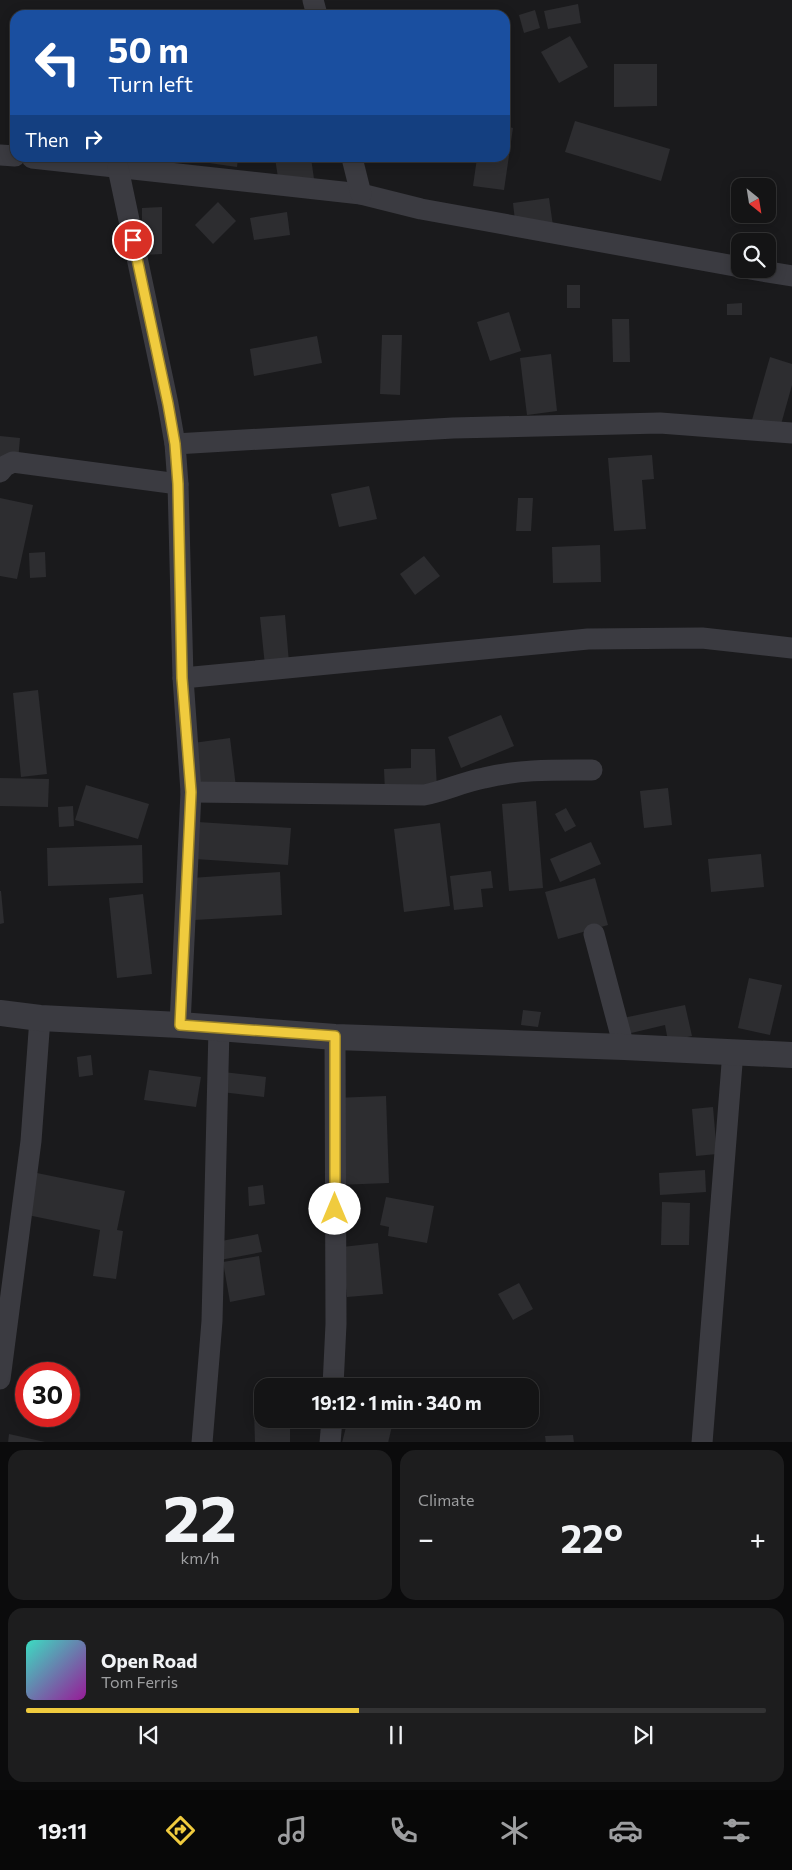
<!DOCTYPE html>
<meta charset="utf-8">
<style>
:root{--surface:#141415;--page:#1d1d1e;--text:#f1f3f6;--muted:#9d9ea0;--line:#333334;--accent:#f0cb3e}
body{margin:0;font-family:Commissioner,sans-serif;background:var(--page);color:var(--text);height:100vh;display:flex;flex-direction:column;font-size:19px;white-space:nowrap}
*{box-sizing:border-box;margin:0}
p{font-size:16px;color:var(--muted)}
.icon{flex:none;width:28px;height:28px;fill:none;stroke:currentColor;stroke-width:2;stroke-linecap:round;stroke-linejoin:round}
.map{position:relative;height:1442px;overflow:hidden}
.side{display:flex;flex-direction:column;gap:8px;padding:8px;background:#0b0b0c;flex:1}
.side>*{flex:none}
.top-card{position:absolute;left:10px;top:10px;width:500px;height:152px;border-radius:15px;box-shadow:0 2px 12px #0003,0 0 0 1px var(--line);background:#1a4fa0;color:#fff;overflow:hidden}
.needle{width:32px;rotate:150deg}
.buttons{position:absolute;left:731px;top:178px;display:grid;gap:10px}
.buttons a{display:grid;place-items:center;width:45px;height:45px;border-radius:10px;background:var(--surface);box-shadow:0 2px 12px #0003,0 0 0 1px var(--line);font-size:25px}
.speed{position:absolute;left:15px;top:1362px;display:flex;gap:10px;font-size:25px;font-weight:700;text-align:center}
.speed>*{display:grid;place-content:center;width:65px;height:65px;border-radius:50%;background:var(--surface);box-shadow:0 2px 12px #0003,0 0 0 1px var(--line);line-height:1}
.speed .limit{border:8px solid #d22;background:#fff;color:#111}
.pin{position:absolute;display:grid;place-items:center;width:42px;height:42px;color:#fff;margin:-21px;border:2px solid #fff;border-radius:50%;box-shadow:0 1px 5px #0007}
.me{position:absolute;width:55px;margin:-28px;rotate:0deg;stroke-linejoin:round;filter:drop-shadow(0 0 4px #0008)}
.turn{display:flex;align-items:center;gap:18px;height:105px;padding:0 15px;font-size:22px}
.turn .icon{width:65px;height:65px;stroke-width:2.5}
.turn b{display:block;font-size:35px;line-height:42px}
.then{display:flex;align-items:center;height:48px;padding:0 15px;background:#0003;gap:10px;font-size:19px}
.big{font-size:38px;font-weight:700;line-height:1.1}
.side .tile{flex:1;display:flex;flex-direction:column;justify-content:center;gap:8px;min-width:0;padding:0 18px;border-radius:15px;background:var(--page)}
.side .dial{align-items:center;gap:0}
.dial b{font-size:65px;line-height:1}
.song{display:flex;align-items:center;gap:15px}
.cover{width:60px;height:60px;border-radius:8px;background:linear-gradient(135deg,hsl(170 70% 55%),hsl(300 70% 35%))}
.played{height:5px;border-radius:2px;background:linear-gradient(90deg,var(--accent) 45%,var(--line) 45%)}
.keys{display:flex;justify-content:space-around;direction:ltr}
.heat{display:flex;justify-content:space-between;align-items:center;font-size:28px;direction:ltr}
.side .tiles{flex:1;display:grid;gap:8px;grid-template-columns:1fr 1fr}
.tile:last-child{grid-column:span 2}
.trip{position:absolute;left:254px;top:1378px;width:285px;height:50px;border-radius:15px;background:var(--surface);box-shadow:0 2px 12px #0003,0 0 0 1px var(--line);font-weight:700;line-height:50px;text-align:center}
.dock{display:flex;height:80px;justify-content:space-around;align-items:center;background:#080808;color:var(--muted)}
.dock .icon{width:35px;height:35px}
.dock .on{color:var(--accent)}
.dock b{font-size:22px;color:var(--text)}
.map>svg:first-child{display:block}
.building{fill:#2d2d30}
.lines{fill:none;stroke-linecap:round;stroke-linejoin:round}
.minor{stroke:#3b3b41;stroke-width:21}
.tertiary{stroke:#3b3b41;stroke-width:26}
.route-casing{stroke:#9c8428;stroke-width:12}
.route{stroke:#f0cb3e;stroke-width:9}
</style>
<div class="map">
<svg width="792" height="1443" viewBox="0 0 792 1443">
<rect width="100%" height="100%" fill="#1a1a1c"/>
<g class="building">
<polygon points="578,4 581,23 548,29 544,11"/>
<polygon points="535,10 540,28 524,33 519,15"/>
<polygon points="570,36 588,67 559,83 541,52"/>
<polygon points="614,64 657,64 657,106 614,107"/>
<polygon points="575,121 670,149 661,181 565,152"/>
<polygon points="505,126 513,128 504,190 473,186 477,158 505,158"/>
<polygon points="195,158 238,158 237,167 195,161"/>
<polygon points="275,158 311,158 314,179 279,184"/>
<polygon points="549,198 553,226 516,230 513,203"/>
<polygon points="218,202 236,221 213,244 195,225"/>
<polygon points="162,207 162,254 142,255 142,208"/>
<polygon points="287,212 290,235 254,240 250,218"/>
<rect x="567" y="285" width="13" height="23"/>
<polygon points="742,303 742,315 727,315 727,304"/>
<polygon points="509,312 521,351 490,361 477,322"/>
<polygon points="612,319 629,319 630,362 613,362"/>
<polygon points="382,335 402,335 400,395 380,394"/>
<polygon points="317,336 322,363 254,376 250,349"/>
<polygon points="551,354 557,411 527,415 520,358"/>
<polygon points="770,357 792,364 792,385 780,428 752,420"/>
<polygon points="0,436 20,438 18,461 0,459"/>
<polygon points="652,455 654,479 642,480 646,529 614,531 608,458"/>
<polygon points="369,486 377,519 339,527 331,494"/>
<polygon points="0,498 33,505 17,579 0,576"/>
<polygon points="518,498 533,498 531,531 516,531"/>
<polygon points="600,545 601,582 553,583 552,547"/>
<polygon points="45,552 46,577 30,578 29,553"/>
<polygon points="424,556 440,576 415,595 400,574"/>
<polygon points="285,615 289,663 265,666 260,617"/>
<polygon points="38,690 47,774 21,777 13,693"/>
<polygon points="501,715 514,746 461,768 448,737"/>
<polygon points="230,738 236,787 199,791 193,743"/>
<polygon points="411,749 435,749 437,789 385,792 384,769 411,768"/>
<polygon points="0,778 49,779 48,807 0,806"/>
<polygon points="86,785 149,804 138,839 75,820"/>
<polygon points="668,788 672,825 644,828 640,791"/>
<polygon points="536,801 543,888 509,891 502,804"/>
<polygon points="73,806 74,826 59,827 58,807"/>
<polygon points="566,808 576,826 565,832 555,814"/>
<polygon points="198,822 291,828 288,865 195,859"/>
<polygon points="440,823 450,906 404,912 394,829"/>
<polygon points="591,842 601,864 560,882 550,859"/>
<polygon points="142,845 143,883 48,886 47,848"/>
<polygon points="761,854 764,887 711,892 708,859"/>
<polygon points="491,871 493,888 481,889 483,907 454,910 450,876"/>
<polygon points="280,872 282,915 194,920 191,878"/>
<polygon points="595,878 608,925 558,939 545,892"/>
<polygon points="0,891 1,891 4,923 0,924"/>
<polygon points="143,894 152,974 117,978 109,898"/>
<polygon points="749,978 782,985 770,1035 738,1028"/>
<polygon points="685,1005 692,1036 668,1041 665,1025 627,1034 623,1018"/>
<polygon points="523,1010 541,1012 538,1027 521,1025"/>
<polygon points="91,1055 93,1075 79,1077 77,1057"/>
<polygon points="149,1070 201,1077 196,1107 144,1100"/>
<polygon points="223,1072 266,1077 264,1097 221,1092"/>
<polygon points="386,1096 389,1183 336,1185 333,1098"/>
<polygon points="713,1107 717,1154 696,1156 692,1109"/>
<polygon points="705,1170 706,1192 660,1195 659,1173"/>
<polygon points="27,1171 125,1191 117,1230 123,1231 116,1279 93,1276 100,1230 18,1213"/>
<polygon points="263,1185 265,1204 249,1206 248,1187"/>
<polygon points="386,1197 434,1206 427,1243 388,1236 389,1227 380,1225"/>
<polygon points="662,1202 690,1203 689,1245 661,1245"/>
<polygon points="258,1234 262,1252 220,1260 216,1242"/>
<polygon points="378,1243 383,1294 347,1297 342,1247"/>
<polygon points="259,1256 265,1295 230,1302 223,1262"/>
<polygon points="519,1283 533,1309 513,1320 498,1294"/>
<polygon points="262,1409 262,1419 290,1419 290,1443 255,1443 254,1410"/>
<polygon points="348,1419 355,1419 392,1426 388,1443 342,1443"/>
<polygon points="9,1434 45,1442 44,1443 8,1443"/>
<polygon points="573,1435 574,1443 546,1443 545,1436"/>
</g>
<g class="lines">
<g class="minor">
<polyline points="313,0 317,15"/>
<polyline points="0,155 15,156"/>
<polyline points="32,158 361,194 421,209 740,267"/>
<polyline points="352,158 361,194"/>
<polyline points="118,168 168,404 175,444 178,484 183,678 191,792 180,1025"/>
<polyline points="750,269 792,276"/>
<polyline points="175,444 453,428 660,423 792,433"/>
<polyline points="0,472 5,466 13,462 178,484"/>
<polyline points="183,678 588,639 702,638 792,648"/>
<path d="M191,792L424,795C445,791 463,782 484,778C520,769 555,770 592,770"/>
<polyline points="594,934 624,1047"/>
<polyline points="0,1379 31,1141 40,1018"/>
<polyline points="333,1386 336,1324 335,1037"/>
<polyline points="202,1443 212,1321 219,1028"/>
<polyline points="330,1443 332,1419"/>
<polyline points="702,1443 733,1051"/>
</g>
<polyline class="tertiary" points="0,1013 40,1018 180,1025 335,1037 624,1047 792,1055"/>
</g>
<g class="lines">
<defs>
<polyline id="route" points="133,240 168,404 175,444 178,484 182,678 191,792 180,1025 335,1036 335,1209"/>
</defs>
<use href="#route" class="route-casing"/>
<use href="#route" class="route"/>
</g>
</svg>
<div class="buttons">
<a><svg class="needle" viewBox="-14 -14 28 28"><path d="M0-13l5 13h-10z" fill="#e53935"/><path d="M0 13l5-13h-10z" fill="#9d9ea0"/></svg></a>
<a><svg class="icon" aria-label="search" viewBox="0 0 24 24"><circle cx="10" cy="10" r="6"/><path d="M15 15l6 6"/></svg></a>
</div>
<div class="speed"><div class="limit">30</div></div>
<div class="pin" style="left:133px;top:240px;background:#d93025"><svg class="icon" aria-label="arrive" viewBox="0 0 24 24"><path d="M6 21V4h12l-3 4 3 4H6"/></svg></div>
<svg class="me" style="left:335px;top:1209px" viewBox="-20 -20 40 40"><circle r="19" fill="#fff"/><path d="M0-13L10 11 0 6-10 11z" fill="#f0cb3e"/></svg>
<div class="trip">19:12 · 1 min · 340 m</div>
<div class="top-card">
<div class="turn"><svg class="icon" aria-label="left" viewBox="0 0 24 24"><path d="M17 20v-9H6M10 6l-5 5 5 5"/></svg><div><b>50 m</b>Turn left</div></div>
<div class="then">Then<svg class="icon" aria-label="right" viewBox="0 0 24 24"><path d="M7 20v-9h11M14 6l5 5-5 5"/></svg></div>
</div>
</div>
<section class="side">
<div class="tiles">
<div class="tile dial"><b>22</b><p>km/h</p></div>
<div class="tile"><p>Climate</p>
<div class="heat"><a>−</a><b class="big">22°</b><a>+</a></div>
</div>
<div class="tile">
<div class="song"><i class="cover"></i><div><b>Open Road</b><p>Tom Ferris</p></div></div>
<div class="played"></div>
<div class="keys"><svg class="icon" aria-label="previous" viewBox="0 0 24 24"><path d="M18 5L8 12l10 7zM5 5v14"/></svg><svg class="icon" aria-label="pause" viewBox="0 0 24 24"><path d="M8 5v14M16 5v14"/></svg><svg class="icon" aria-label="next" viewBox="0 0 24 24"><path d="M6 5l10 7-10 7zM19 5v14"/></svg></div>
</div>
</div>
</section>
<nav class="dock">
<b>19:11</b>
<svg class="icon on" aria-label="directions" viewBox="0 0 24 24"><path d="M12 3l9 9-9 9-9-9zM9 14v-3h6M13 9l2 2-2 2"/></svg>
<svg class="icon" aria-label="music" viewBox="0 0 24 24"><path d="M9 18V5l10-2v13"/><circle cx="6" cy="18" r="3"/><circle cx="16" cy="16" r="3"/></svg>
<svg class="icon" aria-label="phone" viewBox="0 0 24 24"><path d="M5 4h4l2 5-3 2q2 4 5 5l2-3 5 2v4C11 20 4 13 5 4z"/></svg>
<svg class="icon" aria-label="climate" viewBox="0 0 24 24"><path d="M12 3v18M4 7l16 10M4 17L20 7"/></svg>
<svg class="icon" aria-label="car" viewBox="0 0 24 24"><path d="M5 17H2v-5l4-1 3-4h7l3 4 3 1v5h-3M9 17h6M6 11h13"/><circle cx="7" cy="17" r="2"/><circle cx="17" cy="17" r="2"/></svg>
<svg class="icon" aria-label="filters" viewBox="0 0 24 24"><path d="M4 7h16M4 17h16"/><circle cx="9" cy="7" r="2"/><circle cx="15" cy="17" r="2"/></svg>
</nav>
